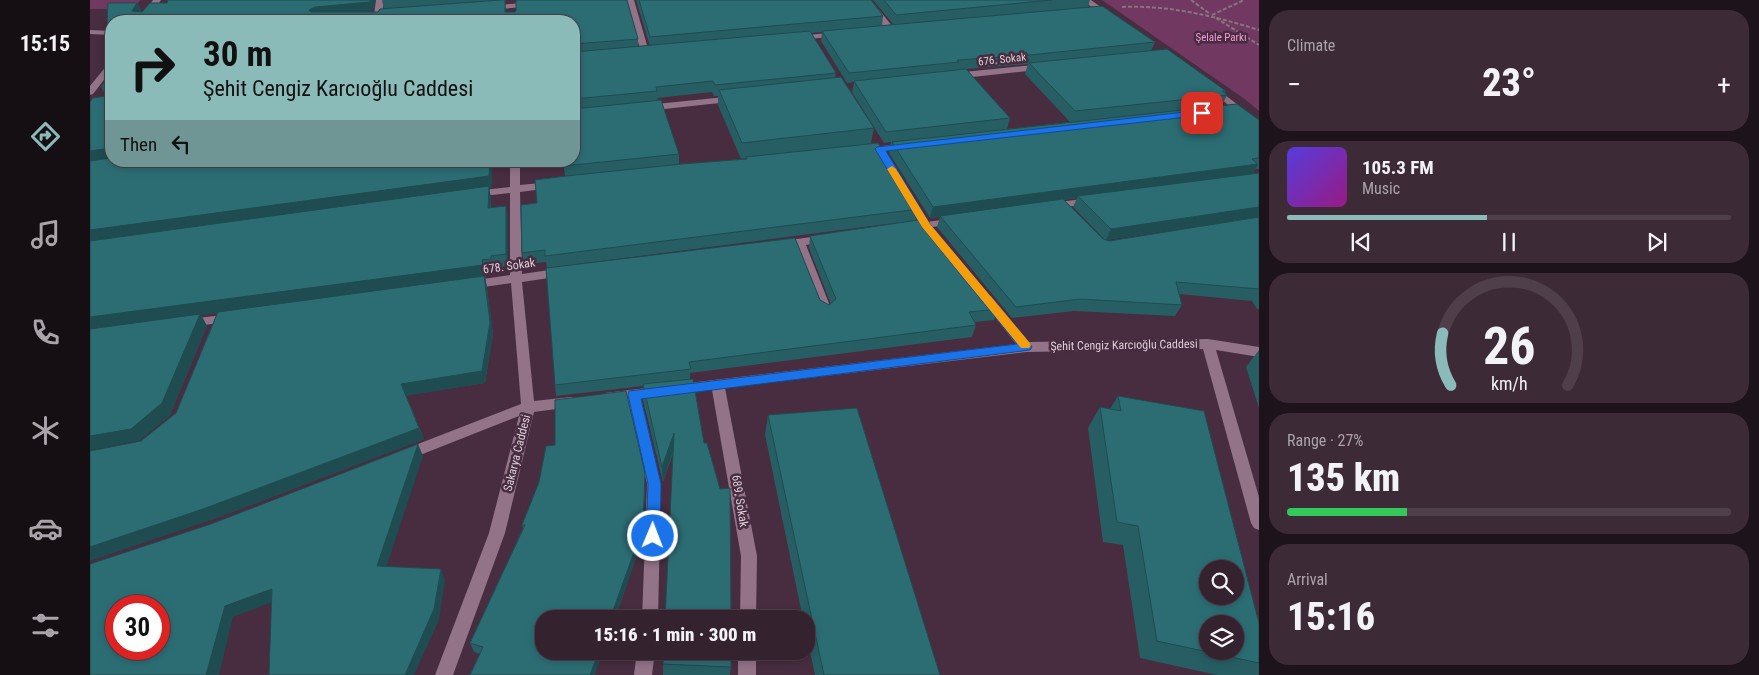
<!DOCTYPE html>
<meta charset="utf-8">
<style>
:root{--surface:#35222f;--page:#3d2a37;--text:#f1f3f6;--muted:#aaa4aa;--line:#4f3f4b;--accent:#8bbbb9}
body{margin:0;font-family:"Roboto Condensed",sans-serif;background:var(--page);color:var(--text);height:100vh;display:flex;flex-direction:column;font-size:19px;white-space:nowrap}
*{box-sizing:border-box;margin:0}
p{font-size:16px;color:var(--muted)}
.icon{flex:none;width:28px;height:28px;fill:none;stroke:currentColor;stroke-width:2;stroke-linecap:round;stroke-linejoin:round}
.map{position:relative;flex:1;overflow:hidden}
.drawer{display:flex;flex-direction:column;gap:10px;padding:10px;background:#1d131a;width:500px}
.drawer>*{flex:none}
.guide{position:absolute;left:15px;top:15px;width:475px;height:152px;border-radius:20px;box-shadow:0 2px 8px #0003,0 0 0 1px var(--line);background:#8bbbb9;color:#111;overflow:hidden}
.controls{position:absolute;left:1109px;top:560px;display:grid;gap:10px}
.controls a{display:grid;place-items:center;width:45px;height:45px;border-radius:50%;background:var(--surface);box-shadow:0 2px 8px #0003,0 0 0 1px var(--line);font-size:25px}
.speed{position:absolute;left:15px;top:595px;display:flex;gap:10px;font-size:25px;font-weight:700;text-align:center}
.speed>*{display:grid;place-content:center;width:65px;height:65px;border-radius:50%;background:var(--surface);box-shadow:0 2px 8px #0003,0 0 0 1px var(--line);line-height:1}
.speed .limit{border:8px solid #d22;background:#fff;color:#111}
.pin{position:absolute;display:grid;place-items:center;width:42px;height:42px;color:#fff;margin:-21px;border-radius:10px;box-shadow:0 2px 8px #0006}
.me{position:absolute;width:55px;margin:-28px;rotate:1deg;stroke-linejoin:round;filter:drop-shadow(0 0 4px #0008)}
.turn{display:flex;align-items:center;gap:18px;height:105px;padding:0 15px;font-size:22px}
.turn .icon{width:65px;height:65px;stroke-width:2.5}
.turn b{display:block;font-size:35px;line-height:42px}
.then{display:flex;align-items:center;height:48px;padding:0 15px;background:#0003;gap:10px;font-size:19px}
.big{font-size:38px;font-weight:800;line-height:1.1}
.drawer .card{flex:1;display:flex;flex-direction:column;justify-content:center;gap:8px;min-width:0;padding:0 18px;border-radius:20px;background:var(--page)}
.drawer .dial{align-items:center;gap:0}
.dial svg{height:130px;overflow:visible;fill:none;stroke:var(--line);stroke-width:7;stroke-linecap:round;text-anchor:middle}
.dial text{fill:var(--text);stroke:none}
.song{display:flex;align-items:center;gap:15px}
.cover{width:60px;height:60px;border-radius:8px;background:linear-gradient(135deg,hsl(250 70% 55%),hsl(310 70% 35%))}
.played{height:5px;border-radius:2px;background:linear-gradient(90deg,var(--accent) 45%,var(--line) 45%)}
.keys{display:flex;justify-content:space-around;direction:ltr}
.heat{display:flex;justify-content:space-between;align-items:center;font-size:28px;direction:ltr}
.charge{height:8px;border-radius:4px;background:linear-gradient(90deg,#34c759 27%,var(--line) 0)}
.trip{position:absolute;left:445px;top:610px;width:280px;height:50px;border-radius:20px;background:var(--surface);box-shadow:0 2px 8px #0003,0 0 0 1px var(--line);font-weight:800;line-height:50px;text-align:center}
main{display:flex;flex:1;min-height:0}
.tabs{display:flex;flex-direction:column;width:90px;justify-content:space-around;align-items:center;background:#150e13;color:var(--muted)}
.tabs .icon{width:35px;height:35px}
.tabs .active{color:var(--accent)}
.tabs b{font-size:22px;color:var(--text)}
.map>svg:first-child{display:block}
.green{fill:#713962}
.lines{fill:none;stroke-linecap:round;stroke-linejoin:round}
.path{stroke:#897281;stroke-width:2;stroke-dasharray:4 2;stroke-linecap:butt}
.minor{fill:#927388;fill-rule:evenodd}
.wall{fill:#265e64;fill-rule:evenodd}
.shaded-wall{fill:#1f4c51}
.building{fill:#2c6d74;stroke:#1f4c51;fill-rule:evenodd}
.route{fill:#1a73e8;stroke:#114b97}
.slow{fill:#f59e0b}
.labels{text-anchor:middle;stroke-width:5;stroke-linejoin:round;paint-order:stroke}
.far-park-label{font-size:11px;fill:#fa9bdf;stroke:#472d3f}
.far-street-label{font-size:11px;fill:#dfced9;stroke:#472d3f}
.street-label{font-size:12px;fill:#dfced9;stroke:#472d3f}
</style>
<main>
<nav class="tabs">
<b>15:15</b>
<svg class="icon active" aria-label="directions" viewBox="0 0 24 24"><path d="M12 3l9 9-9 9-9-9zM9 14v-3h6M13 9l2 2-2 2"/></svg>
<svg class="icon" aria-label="music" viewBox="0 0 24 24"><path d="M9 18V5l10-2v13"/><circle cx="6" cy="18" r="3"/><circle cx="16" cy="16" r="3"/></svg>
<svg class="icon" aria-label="phone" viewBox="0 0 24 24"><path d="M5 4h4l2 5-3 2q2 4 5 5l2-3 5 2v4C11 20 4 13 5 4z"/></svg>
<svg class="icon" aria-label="climate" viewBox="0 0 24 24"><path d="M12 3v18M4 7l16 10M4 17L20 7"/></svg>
<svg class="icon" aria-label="car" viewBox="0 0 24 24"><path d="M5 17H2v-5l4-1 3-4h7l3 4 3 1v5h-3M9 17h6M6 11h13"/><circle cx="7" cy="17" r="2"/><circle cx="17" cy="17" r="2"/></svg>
<svg class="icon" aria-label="filters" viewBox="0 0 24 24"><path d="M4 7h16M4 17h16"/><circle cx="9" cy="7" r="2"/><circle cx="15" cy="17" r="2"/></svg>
</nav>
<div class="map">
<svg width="1169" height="675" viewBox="0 0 1169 675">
<rect width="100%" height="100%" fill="#472d3f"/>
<g class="green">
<polygon points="0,0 50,0 44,9 0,9"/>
<polygon points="1012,0 1169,0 1169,111 1156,100"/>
</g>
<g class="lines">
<g class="path">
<polyline points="1101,0 1120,14"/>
<path d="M1032,7C1080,5 1124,16 1169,30"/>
<polyline points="1122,15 1154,0"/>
<polyline points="1126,18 1169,45"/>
</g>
<g class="minor">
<polygon points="63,0 71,0 57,21 49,21"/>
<polygon points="286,0 294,0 291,21 283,21"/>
<polygon points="536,0 544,0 559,52 558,54 551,52"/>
<polygon points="773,0 781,0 803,27 803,31 797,31"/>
<polygon points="992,0 1001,0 1022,15 1015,17"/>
<polygon points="443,2 447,4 446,6 398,10 394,8 398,6"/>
<polygon points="0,30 21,31 21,35 0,34"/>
<polygon points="749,32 752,32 752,36 707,40 703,38 707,36"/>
<polygon points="18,64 21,64 21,71 3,94 0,95 0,86"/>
<polygon points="954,64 958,67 957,69 864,79 860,76 864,73"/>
<polygon points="1122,85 1169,121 1169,129 1119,90 1119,86"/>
<polygon points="645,96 648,97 648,101 556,111 551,108 556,105"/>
<polygon points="816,143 819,144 819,148 776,154 771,151 776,148"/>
<polygon points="420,161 430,161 430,185 461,182 466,185 461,188 430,192 432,274 473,268 479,272 473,276 432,282 444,401 481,397 486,398 488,402 486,406 481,407 444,412 415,533 363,675 345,675 399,533 429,416 315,461 310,459 308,455 310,451 431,404 421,283 379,289 373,285 379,281 420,275 420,193 384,197 379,194 384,191 420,187"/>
<polygon points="1001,198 1006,201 1005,203 961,209 956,206 961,203"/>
<polygon points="865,218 870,221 869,223 823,230 818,227 823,224"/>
<polygon points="736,235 740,237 742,239 740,241 716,245 742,311 736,315 730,311 705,247 692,249 686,245 692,241"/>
<polygon points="897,295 901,296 939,342 1118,339 1169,347 1169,357 1126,350 1169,497 1169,530 1164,528 1161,523 1113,349 936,352 635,388 667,556 666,619 650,619 651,556 622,390 551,398 571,484 568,619 552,619 557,484 538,400 520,402 515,401 513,397 515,393 926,344 891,299"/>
<polygon points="141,314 147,318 145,321 99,327 93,323 99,319"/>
<polygon points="547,651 565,651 562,675 544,675"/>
<rect x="648" y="651" width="18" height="24"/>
</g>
</g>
<g class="wall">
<path d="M78,0H286L282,12H281H288L290,9H294L292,0H416L415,1L416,12H425L426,10V0H537L548,39V47L560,46L546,0H781L793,16L792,26L803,24L783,0H1000L998,7L949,11L1012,6L1065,42L1061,51L1077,49L1136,91L1135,93L1137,95L1132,105L1147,104L1169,120V169H1165L1163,173H1169V309H1167L1162,301L1089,294L1092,305L1085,316L984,311L922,318L847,227L850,217L840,218L799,153L801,142L794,143L762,92L764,82L757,83L731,41L732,32L721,33L746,73L745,78L751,77L784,128L781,143H788L829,209L826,220L835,219L909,309L904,320L885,322L886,325L882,337L600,373V379H603L614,443H617L630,489L640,488L641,619H575L584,451L573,482L553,400V386L466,396L465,385L456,268L705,238L730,300L739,305L741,304L719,248L720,236L812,222L457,268L456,262L434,264L432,253L431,205L447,203L445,180L475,176L473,161H484V21H21V30L17,23L18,3H47L52,12L60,3H77ZM938,64L935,74L980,122L917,129L920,118L876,69ZM622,92L624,96H628V105L651,159L656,158V159L589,164V154L571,100H568L567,98ZM987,198L983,207L1015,240L1013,239L974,200ZM1135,222L1019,241L1016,240Z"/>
<polygon points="21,74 21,161 402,188 399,188 401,198 401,208 418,218 418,266 404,268 404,271 395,272 396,276 395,277 397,288 403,334 395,383 316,395 334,439 121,520 51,441 86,413 127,313 111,315 117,326 80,415 50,440 0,450 0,102 16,96 11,87"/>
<polygon points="1169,350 1169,408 1156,367"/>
<polygon points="1028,396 1169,623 1169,674 1168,675 1127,675 1050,658 1033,545 1013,542 998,428 1010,407 1020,409"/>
<polygon points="678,415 850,675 725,675 716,633 716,619 713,619 675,435"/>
<polygon points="555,484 553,537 525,619 454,619 390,654 384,652 380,643 433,528 432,525"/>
<polygon points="573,664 641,667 640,675 573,675"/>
</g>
<g class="shaded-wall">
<polygon points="280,0 286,0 282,12 222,21 219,10 225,7"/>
<polygon points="47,3 52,13 42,11"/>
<polygon points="21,148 21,161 0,163 0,151"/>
<polygon points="400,161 402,161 402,188 399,188 401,198 400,220 0,243 0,230"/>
<polygon points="1168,164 1162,175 988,196 987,198 840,218 843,207"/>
<polygon points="416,206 418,218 418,266 416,254"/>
<polygon points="1169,207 1169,217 1016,240 1021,229"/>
<polygon points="392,260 396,276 395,277 397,288 403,334 395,383 315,396 311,384 395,277 111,315 117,326 80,415 50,440 0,450 0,317"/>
<polygon points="329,428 334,439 121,520 0,561 0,547"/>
<polygon points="584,433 584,448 573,482 572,467"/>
<polygon points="328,444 333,456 293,577 287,566"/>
<polygon points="555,473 555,484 553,537 525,619 520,619"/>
<polygon points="351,569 355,580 349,620 324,675 315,675"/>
<polygon points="182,589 190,599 143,617 129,675 116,675 135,606"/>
<polygon points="509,651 513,651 505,675 500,675"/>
</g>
<g class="building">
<polygon points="78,0 280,0 280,2 225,7 219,10 221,12 288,12 290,9 411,0 415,0 415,12 425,12 426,10 426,0 537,0 548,39 484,44 484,21 21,21 21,23 17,23 18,3 47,3 42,11 52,12 60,3 77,3"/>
<polygon points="549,0 781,0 793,16 560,37"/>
<polygon points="794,0 962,0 806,15"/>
<polygon points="1012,6 1065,42 930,56 867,60 869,62 759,73 732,31"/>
<polygon points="720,31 746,73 625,85 623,81 566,87 567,91 484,99 484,52"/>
<polygon points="1077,49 1136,91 1132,91 1137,95 985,111 939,63"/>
<polygon points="876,69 920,118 796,132 764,81"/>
<polygon points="21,74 21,148 0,151 0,102 3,98 16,96 16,87 11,87"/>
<polygon points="751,77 784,128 652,143 629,90"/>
<polygon points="571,100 589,154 474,166 474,161 484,161 484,109"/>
<polygon points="1147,104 1169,120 1169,158 1162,159 1168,164 843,207 802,142"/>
<polygon points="788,143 829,209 455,256 455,250 432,253 431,205 447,203 445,180 476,176 592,164 657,159 656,157"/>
<polygon points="21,158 21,161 400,161 399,176 0,230 0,161"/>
<polygon points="1169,173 1169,207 1021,229 988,196"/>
<polygon points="399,186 398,208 416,206 416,254 401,256 401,259 392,260 393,265 0,317 0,241"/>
<polygon points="973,199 1013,239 1019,241 1169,217 1169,289 1086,282 1092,305 990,299 926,307 850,216"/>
<polygon points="835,219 909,309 879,312 886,325 599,362 601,369 465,385 456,268 705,238 730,300 739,305 746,299 720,236"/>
<polygon points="394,276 400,322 392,371 311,384 329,428 113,509 0,547 0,451 51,441 86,413 128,312"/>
<polygon points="110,314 72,403 41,429 0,436 0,329"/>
<polygon points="603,379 614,443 617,443 630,489 640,488 641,619 575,619 584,433 572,467 553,384"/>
<polygon points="536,391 555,473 553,527 520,619 454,619 454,651 509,651 500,675 380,675 393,647 380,643 435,525 432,525 449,482 456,446 465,445 465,400"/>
<path d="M1028,396L1114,411L1169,623V663L1067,641L1048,526L1027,522L1010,407L1031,411ZM1118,569H1145V596H1118ZM1118,624H1145V651H1118Z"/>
<polygon points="767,408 850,675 734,675 678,415"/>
<path d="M328,444L287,566L351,569L344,609L315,675H179L182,589L135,606L116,675H0V564L121,524ZM26,606H69V649H26Z"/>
<polygon points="574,651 641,651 641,667 573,664"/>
</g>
<polygon class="route" points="1112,110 1115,111 1115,115 796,151 840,224 940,344 942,347 940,350 551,399 571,484 570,536 568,540 563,542 558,540 556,536 558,484 538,395 539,391 927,344 832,227 785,149 787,147"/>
<polygon class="slow" points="802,166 806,169 840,224 939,342 941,345 939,348 931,348 832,227 797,169"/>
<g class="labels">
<g class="far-park-label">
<text x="1131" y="41">Şelale Parkı</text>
</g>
<g class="far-street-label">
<text transform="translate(912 59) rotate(-6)" y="4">676. Sokak</text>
</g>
<g class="street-label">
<text transform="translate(419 266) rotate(-8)" y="4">678. Sokak</text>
<text transform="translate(1034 345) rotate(-1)" y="4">Şehit Cengiz Karcıoğlu Caddesi</text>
<text transform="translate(427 453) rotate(-76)" y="4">Sakarya Caddesi</text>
<text transform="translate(650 501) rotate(81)" y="4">689. Sokak</text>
</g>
</g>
</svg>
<div class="controls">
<a><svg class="icon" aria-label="search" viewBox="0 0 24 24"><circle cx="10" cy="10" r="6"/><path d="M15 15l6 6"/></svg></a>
<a><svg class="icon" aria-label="layers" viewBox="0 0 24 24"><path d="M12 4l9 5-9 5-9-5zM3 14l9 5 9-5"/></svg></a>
</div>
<div class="speed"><div class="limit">30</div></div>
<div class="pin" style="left:1112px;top:113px;background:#d93025"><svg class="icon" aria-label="arrive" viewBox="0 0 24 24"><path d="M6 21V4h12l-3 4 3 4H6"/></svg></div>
<svg class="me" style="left:563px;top:536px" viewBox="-20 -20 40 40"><circle r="17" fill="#1a73e8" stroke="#fff" stroke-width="3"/><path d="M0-11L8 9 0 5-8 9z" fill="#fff"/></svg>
<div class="trip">15:16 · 1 min · 300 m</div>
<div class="guide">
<div class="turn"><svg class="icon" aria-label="right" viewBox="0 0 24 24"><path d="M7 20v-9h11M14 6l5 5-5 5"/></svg><div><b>30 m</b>Şehit Cengiz Karcıoğlu Caddesi</div></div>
<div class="then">Then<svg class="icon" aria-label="left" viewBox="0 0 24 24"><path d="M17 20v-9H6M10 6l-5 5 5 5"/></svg></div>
</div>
</div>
<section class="drawer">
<div class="card"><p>Climate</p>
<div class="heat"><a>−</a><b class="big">23°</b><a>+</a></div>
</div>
<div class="card">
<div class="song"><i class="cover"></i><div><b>105.3 FM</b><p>Music</p></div></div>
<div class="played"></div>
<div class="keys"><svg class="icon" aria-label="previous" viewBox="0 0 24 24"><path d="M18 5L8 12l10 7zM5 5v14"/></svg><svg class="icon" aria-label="pause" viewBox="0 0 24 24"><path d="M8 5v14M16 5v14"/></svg><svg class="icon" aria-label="next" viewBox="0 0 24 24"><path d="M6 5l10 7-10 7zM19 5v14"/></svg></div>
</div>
<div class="card dial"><svg viewBox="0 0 100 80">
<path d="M14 69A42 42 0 1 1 86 69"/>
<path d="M14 69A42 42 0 0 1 9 37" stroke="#8bbbb9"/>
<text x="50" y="56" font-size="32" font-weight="700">26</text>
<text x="50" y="72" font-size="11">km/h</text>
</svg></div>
<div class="card"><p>Range · 27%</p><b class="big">135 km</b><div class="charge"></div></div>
<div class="card"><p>Arrival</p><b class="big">15:16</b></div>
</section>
</main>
